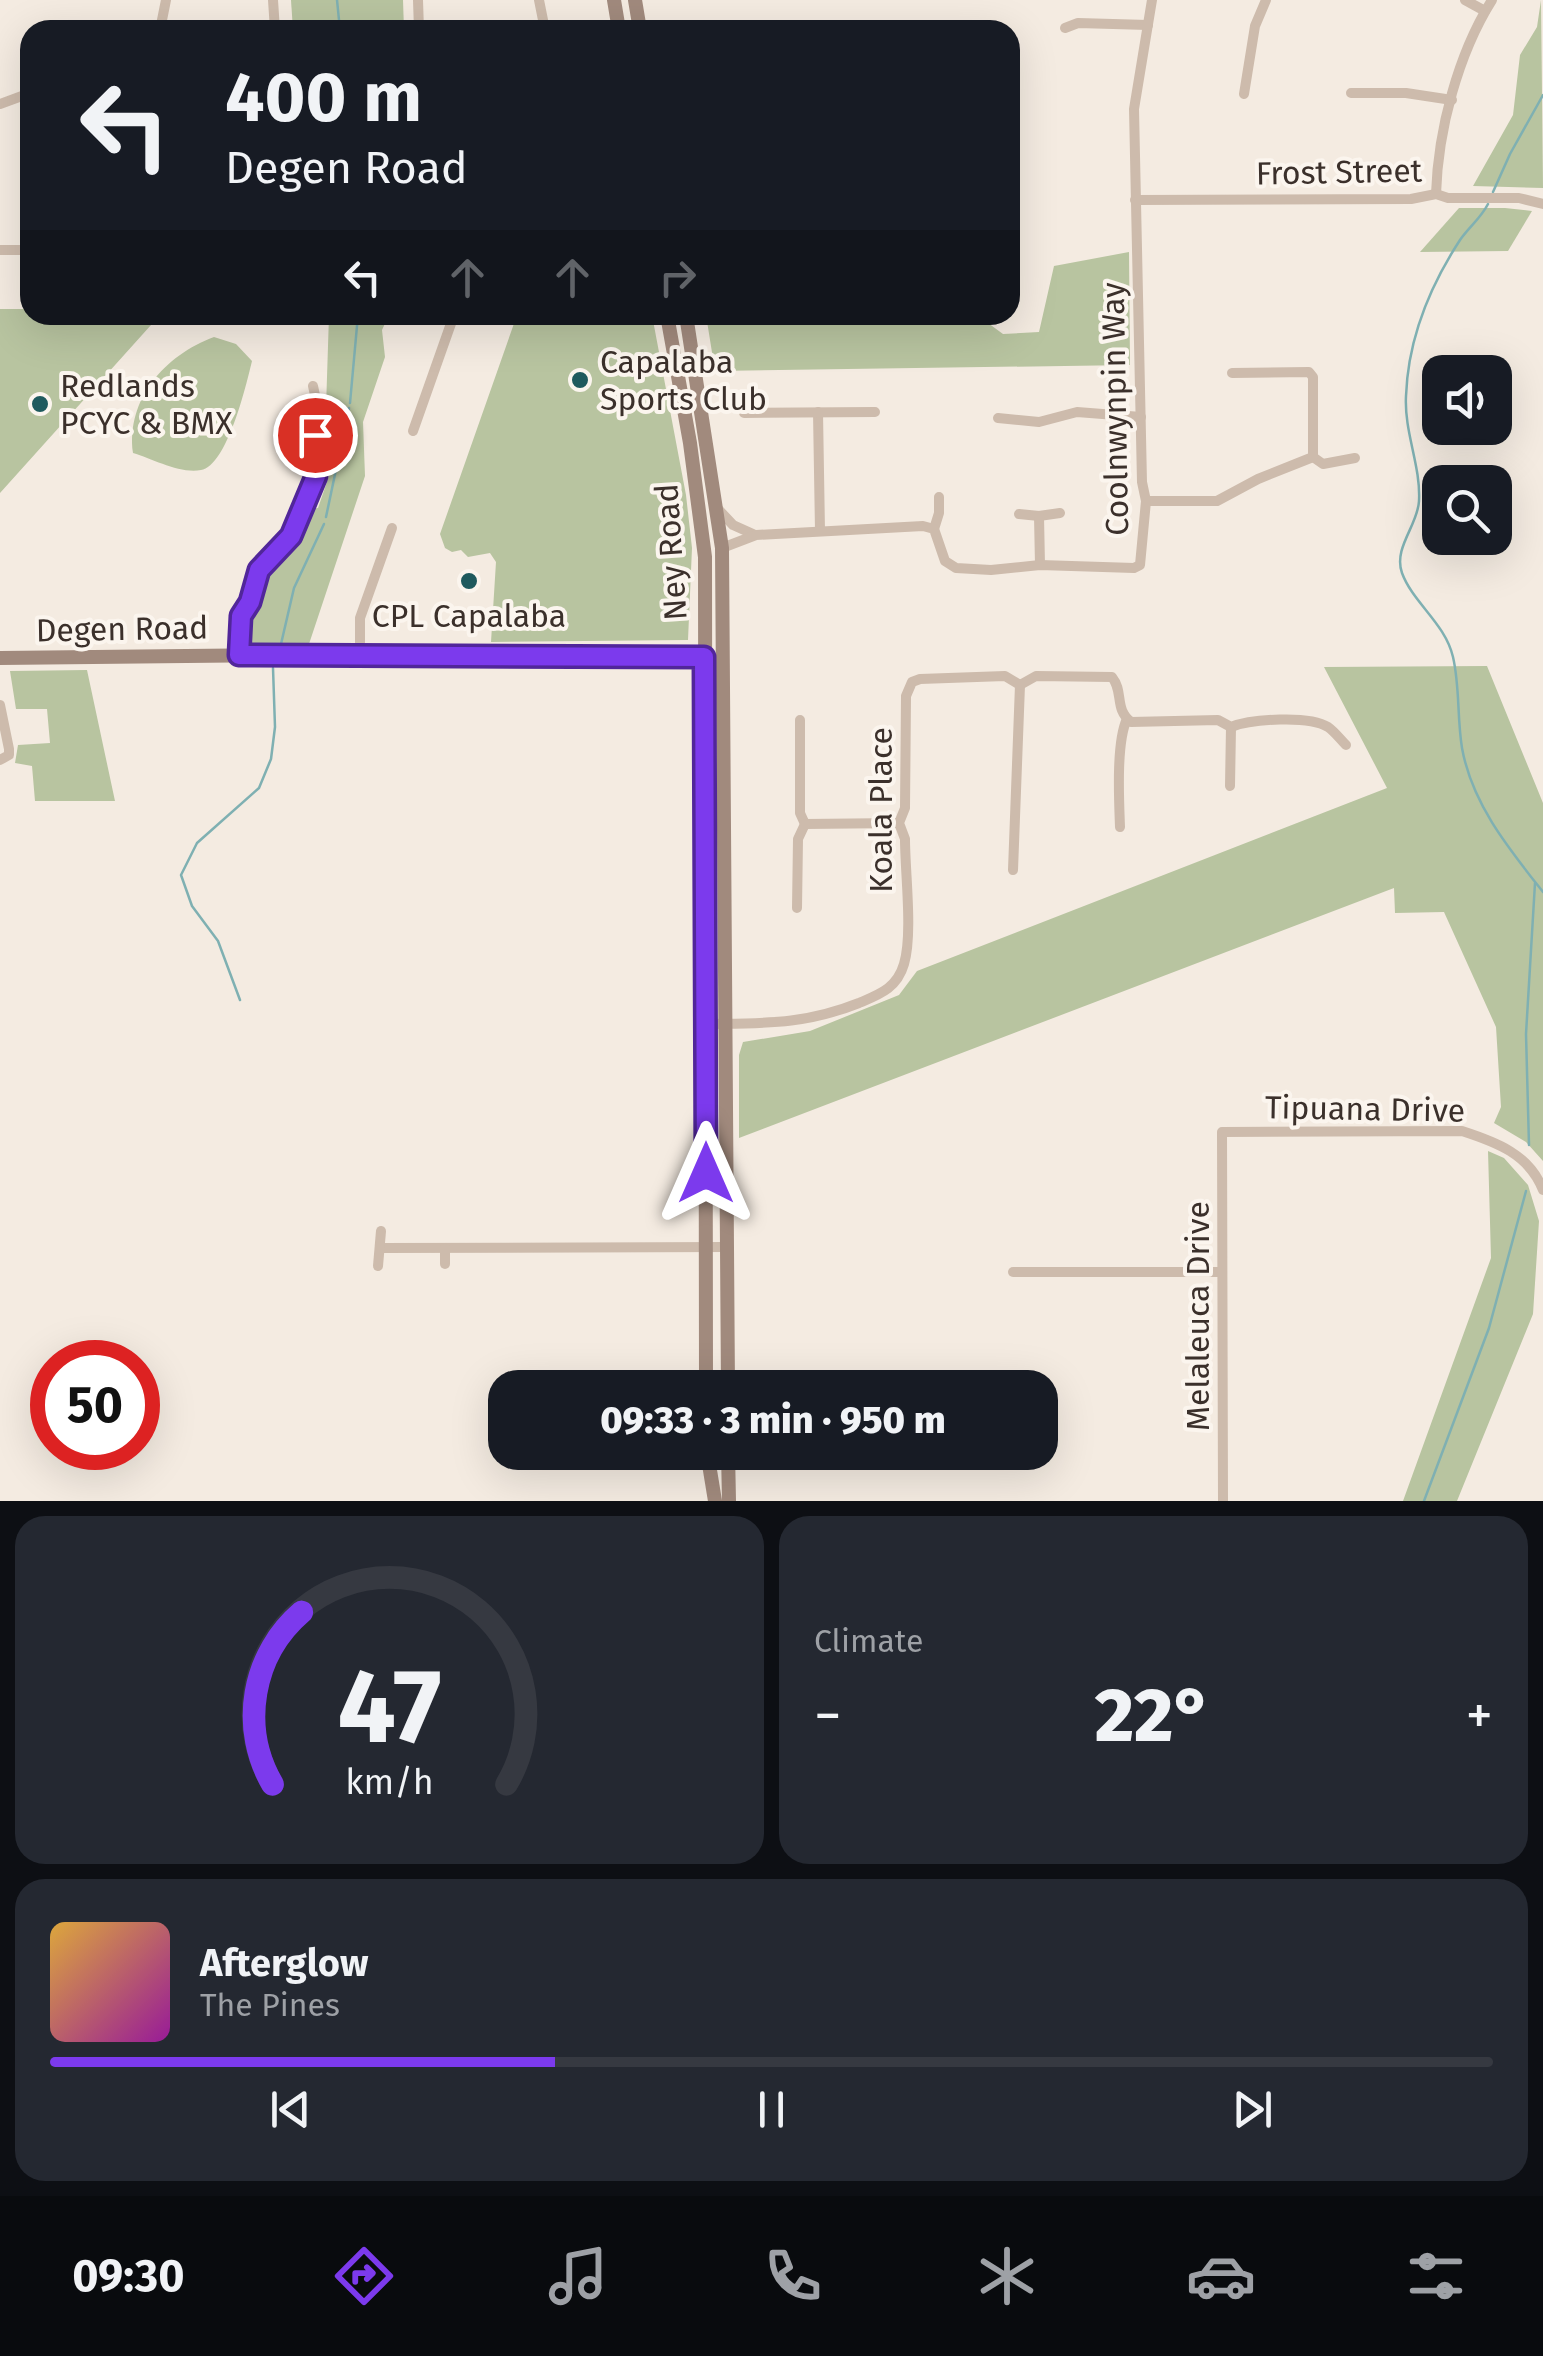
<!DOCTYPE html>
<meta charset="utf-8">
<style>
:root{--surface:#171b24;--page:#242831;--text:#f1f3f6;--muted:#9ea1a6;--line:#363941;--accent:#7c3aed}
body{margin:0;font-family:"Fira Sans",sans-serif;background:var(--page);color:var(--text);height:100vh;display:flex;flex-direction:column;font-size:38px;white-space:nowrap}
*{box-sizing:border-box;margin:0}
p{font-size:32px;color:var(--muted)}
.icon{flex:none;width:55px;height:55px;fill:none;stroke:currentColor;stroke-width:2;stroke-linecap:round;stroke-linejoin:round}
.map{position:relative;height:1501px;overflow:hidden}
.sheet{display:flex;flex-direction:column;gap:15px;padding:15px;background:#0d0f14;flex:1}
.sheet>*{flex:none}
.banner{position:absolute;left:20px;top:20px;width:1000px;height:305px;border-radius:30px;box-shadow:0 10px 40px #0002;background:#171b24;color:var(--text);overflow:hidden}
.tools{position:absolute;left:1422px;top:355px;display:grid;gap:20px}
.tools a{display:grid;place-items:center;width:90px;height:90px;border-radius:20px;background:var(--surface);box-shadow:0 10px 40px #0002;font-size:50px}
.speed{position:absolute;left:30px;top:1340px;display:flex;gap:20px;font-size:50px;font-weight:700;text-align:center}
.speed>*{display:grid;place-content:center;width:130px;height:130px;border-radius:50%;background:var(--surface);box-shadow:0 10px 40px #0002;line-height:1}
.speed .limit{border:15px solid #d22;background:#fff;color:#111}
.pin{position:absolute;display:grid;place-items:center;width:85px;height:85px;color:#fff;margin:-42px;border:5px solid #fff;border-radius:50%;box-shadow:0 2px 10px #0007}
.me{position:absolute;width:110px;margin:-55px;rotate:0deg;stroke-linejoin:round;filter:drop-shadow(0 0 8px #0008)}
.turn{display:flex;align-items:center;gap:35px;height:210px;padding:0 40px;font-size:45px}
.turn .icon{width:130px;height:130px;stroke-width:2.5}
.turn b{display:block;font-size:70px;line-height:85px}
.lanes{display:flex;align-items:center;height:95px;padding:0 40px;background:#0003;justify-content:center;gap:50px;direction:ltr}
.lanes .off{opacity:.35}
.big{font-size:75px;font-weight:800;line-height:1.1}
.sheet .card{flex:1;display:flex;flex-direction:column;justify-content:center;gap:15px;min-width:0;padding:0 35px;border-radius:30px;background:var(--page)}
.sheet .dial{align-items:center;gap:0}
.dial svg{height:260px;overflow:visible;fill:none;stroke:var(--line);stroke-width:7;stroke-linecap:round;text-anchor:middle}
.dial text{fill:var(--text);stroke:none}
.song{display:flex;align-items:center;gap:30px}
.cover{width:120px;height:120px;border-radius:15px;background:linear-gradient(135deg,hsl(40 70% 55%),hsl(300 70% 35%))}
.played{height:10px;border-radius:5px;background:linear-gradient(90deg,var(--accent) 35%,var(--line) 35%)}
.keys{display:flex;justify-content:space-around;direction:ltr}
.heat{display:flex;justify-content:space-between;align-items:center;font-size:55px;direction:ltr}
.sheet .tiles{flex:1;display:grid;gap:15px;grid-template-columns:1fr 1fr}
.card:last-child{grid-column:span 2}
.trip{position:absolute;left:488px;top:1370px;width:570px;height:100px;border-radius:30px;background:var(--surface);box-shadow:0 10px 40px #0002;font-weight:800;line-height:100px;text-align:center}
.tab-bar{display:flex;height:160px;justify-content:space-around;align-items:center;background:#090b0e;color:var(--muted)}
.tab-bar .icon{width:70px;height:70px}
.tab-bar .on{color:var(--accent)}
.tab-bar b{font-size:45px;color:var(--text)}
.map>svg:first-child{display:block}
.green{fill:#b8c4a0}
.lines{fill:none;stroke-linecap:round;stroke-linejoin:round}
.stream{stroke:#7fb0b2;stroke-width:2.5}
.street{stroke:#cdbbac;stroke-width:10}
.secondary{stroke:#a18a7d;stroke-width:14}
.route-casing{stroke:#51269a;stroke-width:25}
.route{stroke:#7c3aed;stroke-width:18}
.poi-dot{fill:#1f5a5e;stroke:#fbf5ee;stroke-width:4}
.labels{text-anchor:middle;stroke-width:8;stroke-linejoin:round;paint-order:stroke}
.street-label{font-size:32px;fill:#3b302b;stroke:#fbf5ee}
.poi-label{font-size:32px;fill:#3b302b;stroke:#fbf5ee;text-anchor:start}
</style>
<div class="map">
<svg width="1543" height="1501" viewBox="0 0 1543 1501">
<rect width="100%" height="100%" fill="#f4ebe1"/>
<g class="green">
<polygon points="291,0 403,0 404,30 293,30"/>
<polygon points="1541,0 1543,188 1473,186 1513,115 1520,55 1537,27"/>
<polygon points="1459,208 1505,208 1532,211 1508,251 1420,252"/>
<polygon points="1129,252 1130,365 715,371 706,315 977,315 1003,334 1039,332 1054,266"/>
<polygon points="0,309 30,309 30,315 160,315 0,493"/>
<polygon points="329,315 389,315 382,330 385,357 363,422 365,476 309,644 247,644 249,618 261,580 296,537 307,509 318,508 329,476 325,439"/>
<polygon points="517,315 652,315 686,495 692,548 688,640 491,642 496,562 490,553 468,557 461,550 452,552 445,548 440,534"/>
<path d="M214,337L236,344L252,361C246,386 227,466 201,470C180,474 153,459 133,453C126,399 165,355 214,337Z"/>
<polygon points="1487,666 1543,803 1543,1161 1526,1142 1494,1123 1501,1107 1496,1027 1444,912 1395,913 1394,888 739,1138 739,1055 743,1042 810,1031 899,995 917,971 1387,788 1324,667"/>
<polygon points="87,670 115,801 35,801 32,766 15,763 18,745 50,743 47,709 16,709 10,671"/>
<polygon points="1488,1151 1504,1158 1528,1185 1539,1221 1533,1314 1457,1501 1403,1501 1491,1258"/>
</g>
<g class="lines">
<g class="stream">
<polyline points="337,0 340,30"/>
<polyline points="1493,192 1510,154 1543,95"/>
<path d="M1488,204C1481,218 1469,227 1460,240C1430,286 1408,340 1406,396C1404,432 1421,466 1419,501C1418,525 1393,548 1402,573C1413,603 1445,623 1453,657C1460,687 1457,718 1462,748C1472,804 1509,849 1543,892"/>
<polyline points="350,403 358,315"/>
<polyline points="326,517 349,408"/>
<polyline points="281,644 294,588 324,524"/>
<polyline points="240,1000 218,941 192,906 181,875 197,843 259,788 271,759 275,727 273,668"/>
<polyline points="1529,1145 1526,1034 1535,883"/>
<polyline points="1424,1501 1489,1328 1526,1191"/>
</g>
<g class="street">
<polyline points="273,0 275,30"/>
<polyline points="418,0 419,30"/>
<polyline points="539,0 545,30"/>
<polyline points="1465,0 1485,11"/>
<polyline points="1065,28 1078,23 1148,25"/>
<polyline points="160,30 166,0"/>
<polyline points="1351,93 1406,93 1452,100"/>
<polyline points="1244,94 1255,26 1266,0"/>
<polyline points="0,104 30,93"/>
<path d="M1436,194C1438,130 1458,54 1492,0"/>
<polyline points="1135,200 1411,199 1436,194 1448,198 1519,198 1543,204"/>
<polyline points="0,250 30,250"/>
<polyline points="818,412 820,531"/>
<polyline points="744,413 875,412"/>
<polyline points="998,418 1039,422 1077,412 1141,417"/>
<polyline points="413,431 454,315"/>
<polyline points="1313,457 1323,464 1355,458"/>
<polyline points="1146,501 1217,501 1258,479 1313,457 1313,377 1309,372 1232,373"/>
<polyline points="718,509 733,525 753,534"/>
<polyline points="1019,514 1039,516 1060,513"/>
<polyline points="1039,516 1040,565"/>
<polyline points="934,529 939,513 939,497"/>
<polyline points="722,548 756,535 923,526 934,529 945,561 956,568 991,570 1040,565 1134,568 1140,565 1146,501 1142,482 1134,109 1152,0"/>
<polyline points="360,654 360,618 392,528"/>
<polyline points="239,655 241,616 250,602 259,570 291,536 316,476 318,463 314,444 318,409 313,386"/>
<polyline points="0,705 9,749 9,755 0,760"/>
<polyline points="800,720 800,813 805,824 899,823"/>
<polyline points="1230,786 1231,727"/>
<path d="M1120,827C1119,800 1116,742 1127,719"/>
<polyline points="1013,870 1020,685"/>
<polyline points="797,908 798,839 805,824"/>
<path d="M706,1024C764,1023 804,1025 859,1003C880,994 897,988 904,964C913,934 905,873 905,839L899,823L905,808L906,696L912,682L920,679L1005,676L1020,685L1036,676L1112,677C1124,692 1114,709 1131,722L1218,720L1231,727C1251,719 1309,715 1328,727C1335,732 1340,739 1346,745"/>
<polyline points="380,1248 727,1247"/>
<polyline points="445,1264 445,1249"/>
<polyline points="378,1266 381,1231"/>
<polyline points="1013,1272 1222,1272"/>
<path d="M1223,1501L1222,1132L1462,1131C1496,1142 1529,1154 1543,1190"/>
</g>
<g class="secondary">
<polyline points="614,0 619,30"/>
<polyline points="635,0 640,30"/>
<polyline points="667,315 690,443 705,557 706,1388"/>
<polyline points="686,315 722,548 728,1388"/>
<polyline points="0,658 360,654 709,657"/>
<polyline points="707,1452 715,1501"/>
<polyline points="728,1452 729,1501"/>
</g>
</g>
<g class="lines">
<defs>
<polyline id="route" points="315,435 316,476 291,536 259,570 250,602 241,616 239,655 704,657 706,1173"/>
</defs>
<use href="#route" class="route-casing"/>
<use href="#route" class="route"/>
</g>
<g class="poi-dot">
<circle cx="580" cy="380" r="10"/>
<circle cx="40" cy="404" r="10"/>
<circle cx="469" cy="581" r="10"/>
</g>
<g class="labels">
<g class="street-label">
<text transform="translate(1339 172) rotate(-1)" y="11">Frost Street</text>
<text transform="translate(1115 409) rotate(-91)" y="11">Coolnwynpin Way</text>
<text transform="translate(671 552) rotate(-94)" y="11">Ney Road</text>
<text transform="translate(122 629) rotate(-1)" y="11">Degen Road</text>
<text transform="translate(881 810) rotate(-90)" y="11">Koala Place</text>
<text transform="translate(1365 1109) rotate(1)" y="11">Tipuana Drive</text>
<text transform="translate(1198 1316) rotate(-90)" y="11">Melaleuca Drive</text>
</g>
<g class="poi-label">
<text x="600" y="373">Capalaba<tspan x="600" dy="37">Sports Club</tspan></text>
<text x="60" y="397">Redlands<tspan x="60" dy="37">PCYC &amp; BMX</tspan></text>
<text x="469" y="627" text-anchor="middle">CPL Capalaba</text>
</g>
</g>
</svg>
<div class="tools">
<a><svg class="icon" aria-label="sound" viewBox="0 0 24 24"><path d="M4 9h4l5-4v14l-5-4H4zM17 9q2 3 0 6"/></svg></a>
<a><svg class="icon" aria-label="search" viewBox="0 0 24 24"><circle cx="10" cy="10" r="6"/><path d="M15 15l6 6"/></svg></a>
</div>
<div class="speed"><div class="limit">50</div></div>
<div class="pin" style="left:315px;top:435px;background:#d93025"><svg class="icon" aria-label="arrive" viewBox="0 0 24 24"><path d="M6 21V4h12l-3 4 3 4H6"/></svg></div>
<svg class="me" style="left:706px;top:1173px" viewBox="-20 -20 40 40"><path d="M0-17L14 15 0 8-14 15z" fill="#7c3aed" stroke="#fff" stroke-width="4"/></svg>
<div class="trip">09:33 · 3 min · 950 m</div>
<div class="banner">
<div class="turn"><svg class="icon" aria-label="left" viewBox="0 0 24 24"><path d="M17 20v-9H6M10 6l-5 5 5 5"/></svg><div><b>400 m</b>Degen Road</div></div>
<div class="lanes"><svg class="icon" aria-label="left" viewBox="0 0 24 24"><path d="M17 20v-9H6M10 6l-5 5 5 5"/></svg><svg class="icon off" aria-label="ahead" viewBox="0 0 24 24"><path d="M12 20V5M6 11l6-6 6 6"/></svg><svg class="icon off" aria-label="ahead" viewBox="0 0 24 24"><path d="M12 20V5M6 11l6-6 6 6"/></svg><svg class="icon off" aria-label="right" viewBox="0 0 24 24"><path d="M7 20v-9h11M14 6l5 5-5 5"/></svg></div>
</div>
</div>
<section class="sheet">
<div class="tiles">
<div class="card dial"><svg viewBox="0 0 100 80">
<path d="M14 69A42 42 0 1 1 86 69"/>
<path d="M14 69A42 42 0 0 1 23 16" stroke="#7c3aed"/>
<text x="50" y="56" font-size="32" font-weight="700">47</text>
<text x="50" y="72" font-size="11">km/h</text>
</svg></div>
<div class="card"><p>Climate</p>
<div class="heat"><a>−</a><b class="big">22°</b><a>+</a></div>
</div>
<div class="card">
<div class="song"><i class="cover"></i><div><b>Afterglow</b><p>The Pines</p></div></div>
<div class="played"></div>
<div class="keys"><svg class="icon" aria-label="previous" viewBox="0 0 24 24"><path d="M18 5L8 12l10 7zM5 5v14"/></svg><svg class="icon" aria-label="pause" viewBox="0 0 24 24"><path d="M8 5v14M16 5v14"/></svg><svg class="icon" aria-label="next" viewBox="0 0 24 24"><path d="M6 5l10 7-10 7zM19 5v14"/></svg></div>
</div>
</div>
</section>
<nav class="tab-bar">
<b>09:30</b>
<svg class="icon on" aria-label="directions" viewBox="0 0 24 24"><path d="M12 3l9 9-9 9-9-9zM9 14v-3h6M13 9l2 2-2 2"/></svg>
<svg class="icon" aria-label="music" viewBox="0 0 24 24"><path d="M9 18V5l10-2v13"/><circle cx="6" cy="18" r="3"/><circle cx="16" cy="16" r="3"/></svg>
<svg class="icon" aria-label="phone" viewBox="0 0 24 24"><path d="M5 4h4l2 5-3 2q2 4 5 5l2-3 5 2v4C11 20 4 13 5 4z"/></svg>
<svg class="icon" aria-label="climate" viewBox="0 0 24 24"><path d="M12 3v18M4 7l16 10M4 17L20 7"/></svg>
<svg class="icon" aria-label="car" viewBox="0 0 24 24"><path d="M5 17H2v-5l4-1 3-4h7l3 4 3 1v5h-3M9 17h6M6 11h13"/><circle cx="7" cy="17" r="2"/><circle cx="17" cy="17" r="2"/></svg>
<svg class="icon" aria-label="filters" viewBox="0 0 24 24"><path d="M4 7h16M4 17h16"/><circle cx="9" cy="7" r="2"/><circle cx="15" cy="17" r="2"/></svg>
</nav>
